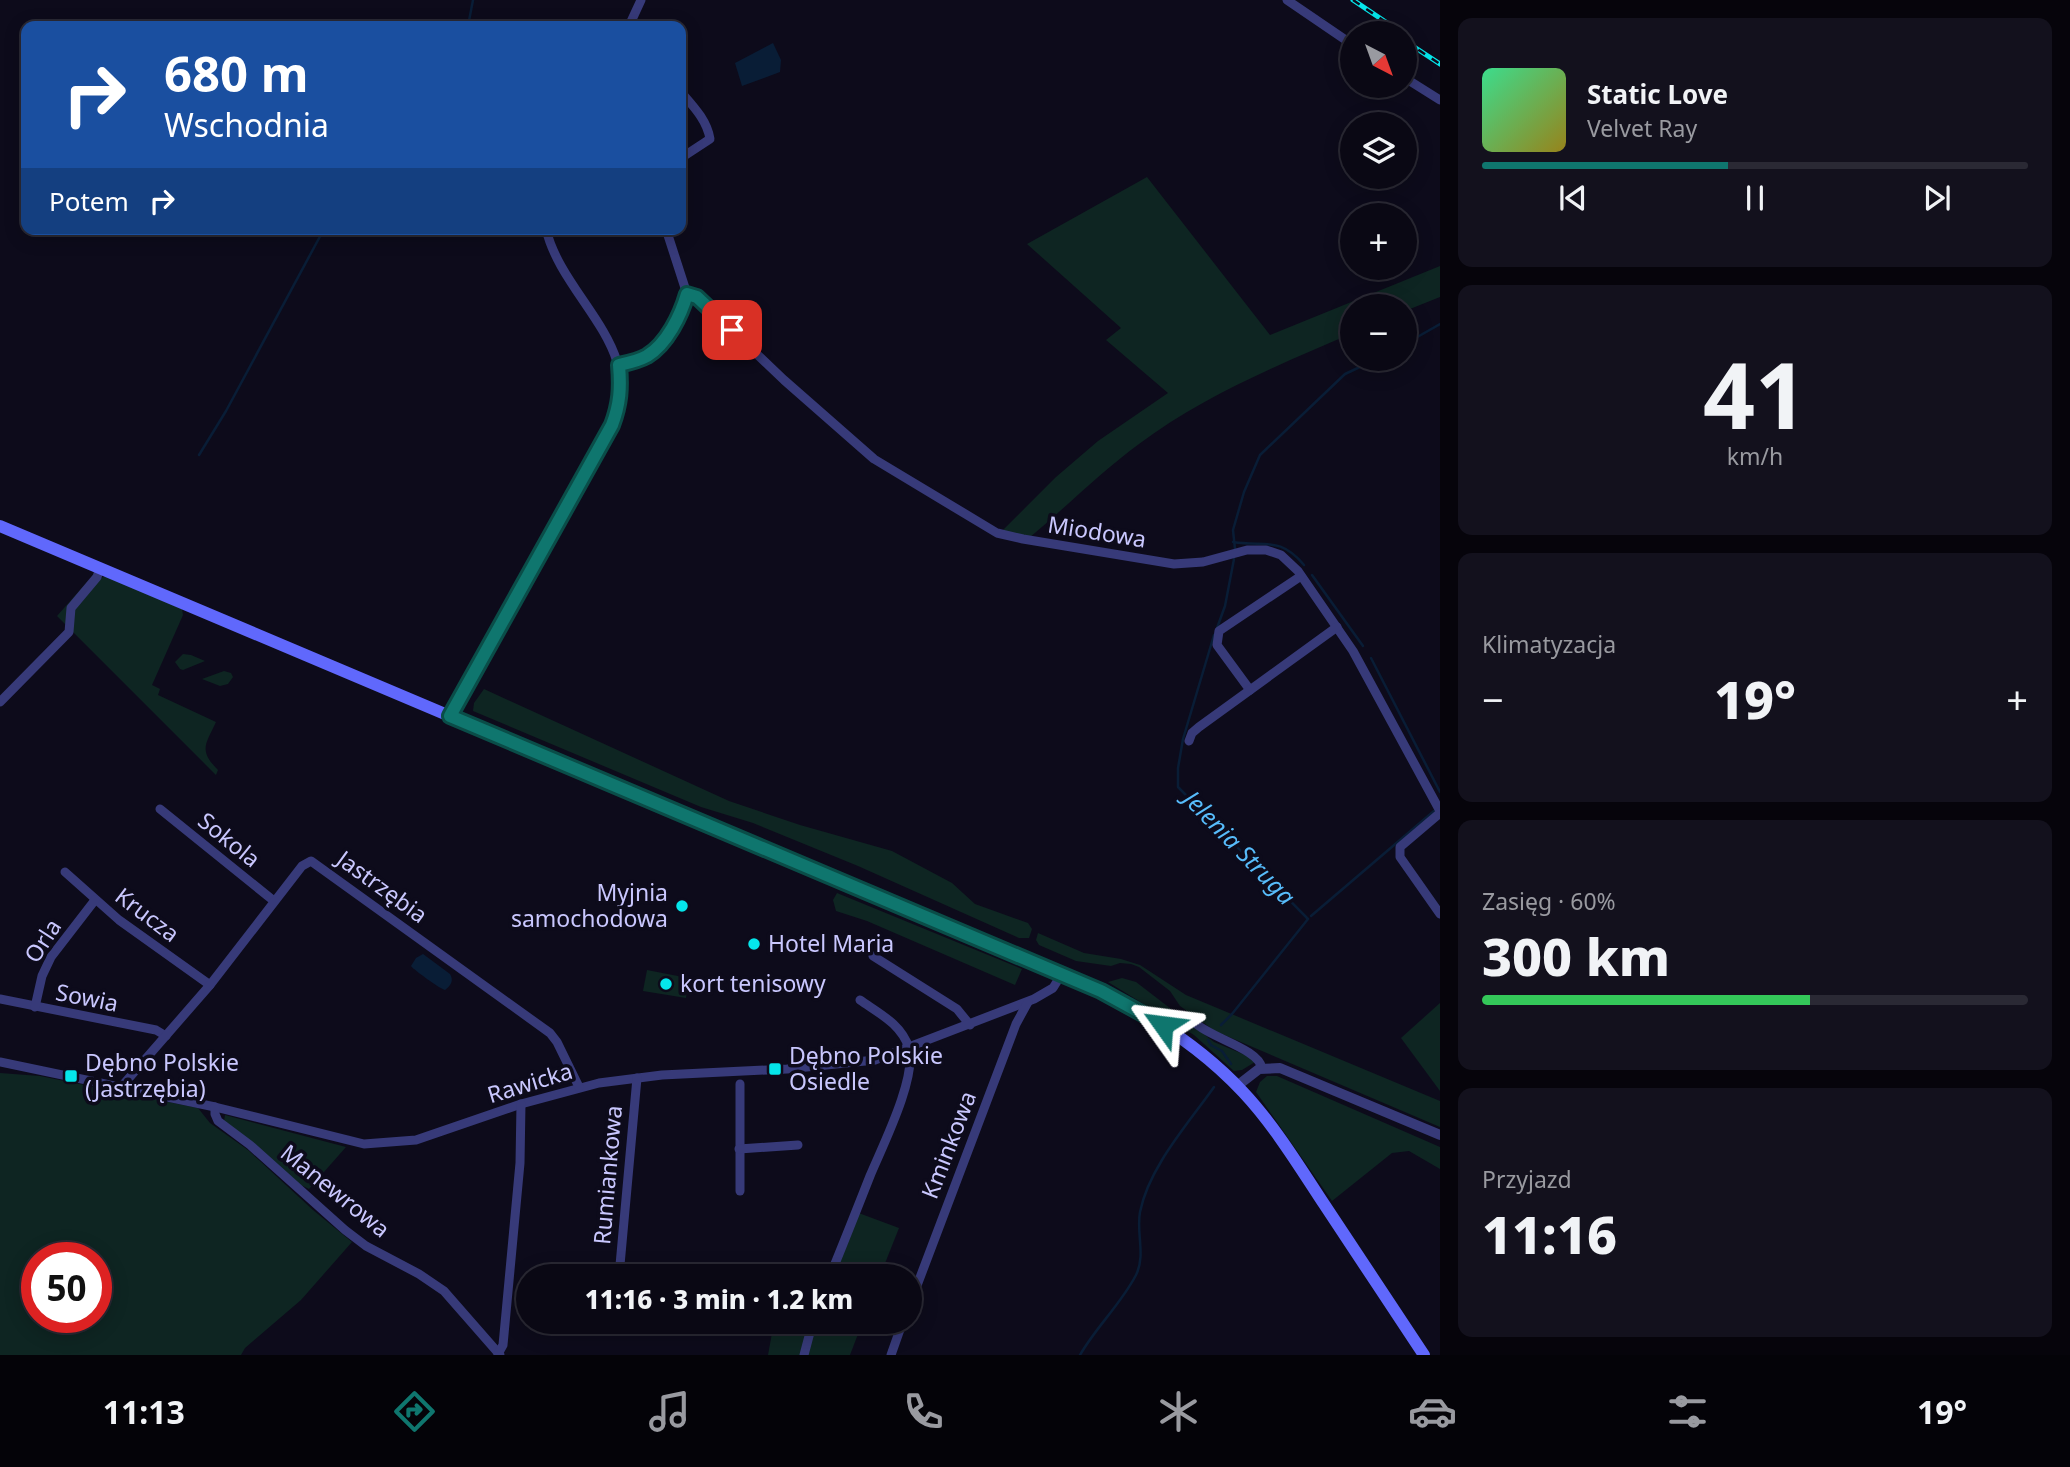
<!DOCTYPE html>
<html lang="pl">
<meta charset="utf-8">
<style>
:root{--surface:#0a0814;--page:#13111d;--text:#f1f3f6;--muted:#999aa0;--line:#2a2934;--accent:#0f766e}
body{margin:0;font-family:"Noto Sans",sans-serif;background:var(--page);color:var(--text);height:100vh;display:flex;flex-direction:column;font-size:26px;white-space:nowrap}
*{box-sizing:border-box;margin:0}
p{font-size:23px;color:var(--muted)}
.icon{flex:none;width:38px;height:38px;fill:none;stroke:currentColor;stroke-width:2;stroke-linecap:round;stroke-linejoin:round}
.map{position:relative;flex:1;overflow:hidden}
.drawer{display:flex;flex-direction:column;gap:18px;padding:18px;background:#06040b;width:630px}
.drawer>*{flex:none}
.hud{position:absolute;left:21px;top:21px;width:665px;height:214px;border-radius:14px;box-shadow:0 4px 18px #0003,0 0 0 2px var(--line);background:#1a4fa0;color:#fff;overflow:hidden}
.needle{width:46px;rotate:139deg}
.tools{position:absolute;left:1340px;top:21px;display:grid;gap:14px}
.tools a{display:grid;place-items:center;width:77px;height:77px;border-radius:50%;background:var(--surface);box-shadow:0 4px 18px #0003,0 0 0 2px var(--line);font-size:35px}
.speed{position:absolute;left:21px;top:1242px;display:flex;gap:14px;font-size:35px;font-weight:700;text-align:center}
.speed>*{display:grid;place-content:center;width:91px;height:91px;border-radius:50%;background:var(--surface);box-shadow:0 4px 18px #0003,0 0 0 2px var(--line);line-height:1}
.speed .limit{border:10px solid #d22;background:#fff;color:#111}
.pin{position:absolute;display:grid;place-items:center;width:60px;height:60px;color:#fff;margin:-30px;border-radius:14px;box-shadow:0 4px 10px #0006}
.me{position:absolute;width:77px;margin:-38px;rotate:301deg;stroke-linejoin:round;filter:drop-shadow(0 0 5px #0008)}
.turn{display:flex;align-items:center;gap:24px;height:147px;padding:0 28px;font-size:32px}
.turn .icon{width:91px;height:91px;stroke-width:2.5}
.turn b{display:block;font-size:49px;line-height:60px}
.then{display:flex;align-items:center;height:66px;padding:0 28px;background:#0003;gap:14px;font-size:26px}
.big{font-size:52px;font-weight:800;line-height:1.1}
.drawer .tile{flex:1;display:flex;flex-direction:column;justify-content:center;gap:10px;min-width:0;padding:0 24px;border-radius:14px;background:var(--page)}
.drawer .dial{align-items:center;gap:0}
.dial b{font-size:91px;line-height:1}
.song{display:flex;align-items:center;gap:21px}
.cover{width:84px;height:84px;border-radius:10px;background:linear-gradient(135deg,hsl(150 70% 55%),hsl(50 70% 35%))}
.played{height:7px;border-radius:4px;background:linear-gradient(90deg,var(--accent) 45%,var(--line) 45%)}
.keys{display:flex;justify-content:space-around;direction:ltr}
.heat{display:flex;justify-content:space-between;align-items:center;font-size:38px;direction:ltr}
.charge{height:10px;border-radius:5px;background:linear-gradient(90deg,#34c759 60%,var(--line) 0)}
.trip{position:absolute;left:516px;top:1264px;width:406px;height:70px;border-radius:35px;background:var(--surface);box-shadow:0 4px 18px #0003,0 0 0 2px var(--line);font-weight:800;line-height:70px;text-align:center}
.tabs{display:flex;height:112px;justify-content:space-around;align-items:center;background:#040308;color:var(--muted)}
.tabs .icon{width:49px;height:49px}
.tabs .selected{color:var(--accent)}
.tabs b{font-size:32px;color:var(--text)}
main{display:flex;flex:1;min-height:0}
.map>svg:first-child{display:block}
.green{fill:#0e2522;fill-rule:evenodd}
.water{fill:#091d36}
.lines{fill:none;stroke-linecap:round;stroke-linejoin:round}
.stream{stroke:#091d36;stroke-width:2.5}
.minor{stroke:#373a79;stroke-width:9}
.tertiary{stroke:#373a79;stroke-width:10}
.secondary{stroke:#6068fc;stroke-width:12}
.rail-casing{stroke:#05e6eb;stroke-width:5}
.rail{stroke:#0d0b1b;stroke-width:2.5;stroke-dasharray:8;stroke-linecap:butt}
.route-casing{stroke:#0a4d48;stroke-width:18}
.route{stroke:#0f766e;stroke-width:12}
.poi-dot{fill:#05e6eb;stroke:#0d0b1b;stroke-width:2.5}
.labels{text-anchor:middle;stroke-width:7;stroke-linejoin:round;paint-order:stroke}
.street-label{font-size:23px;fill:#c9c7fe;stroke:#0d0b1b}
.poi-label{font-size:23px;fill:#c9c7fe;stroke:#0d0b1b;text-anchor:start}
.water-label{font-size:24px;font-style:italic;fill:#57bcfb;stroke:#0d0b1b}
</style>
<main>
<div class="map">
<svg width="1440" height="1355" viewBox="0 0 1440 1355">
<rect width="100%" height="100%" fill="#0d0b1b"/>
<g class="green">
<path d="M1147,177L1270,335L1440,266V297L1405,311V306H1353V333C1280,364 1203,396 1139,444C1101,472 1066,507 1029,538L1002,531L1056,477L1098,441L1168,393L1106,340L1121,328L1027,244Z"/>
<path d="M107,576L182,609L183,615L152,685L160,689L158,695L216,722C206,744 198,750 218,770L216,775L57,616L87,582Z"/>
<polygon points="183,654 191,655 205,661 183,670 180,669 175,662"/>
<polygon points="224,671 231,673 233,677 228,684 220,686 202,679"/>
<polygon points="484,689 729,801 800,825 892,851 952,883 975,904 1028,923 1032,929 1029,938 1019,938 858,866 753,823 701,807 473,711 474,703"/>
<polygon points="837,893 1022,969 1015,985 867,921 836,911 833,900"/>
<polygon points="1038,933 1084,953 1121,959 1140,965 1186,995 1440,1101 1440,1127 1215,1031 1180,1006 1170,991 1139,967 1131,964 1120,963 1111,966 1076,961 1039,945 1036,940"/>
<polygon points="647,970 688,978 686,998 643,991"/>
<polygon points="1122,978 1136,982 1214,1042 1250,1057 1255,1062 1242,1070 1234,1071 1194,1035 1108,982"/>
<polygon points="1440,1003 1440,1091 1401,1038"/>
<path d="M0,1073L40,1076L198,1108L210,1123L248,1150L313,1210L352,1242L301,1300L245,1348L241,1355H0ZM37,1258H96V1318H37Z"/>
<polygon points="1267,1076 1277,1076 1440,1147 1440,1169 1409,1151 1392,1153 1332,1201 1256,1092 1260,1082"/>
<polygon points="225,1115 346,1147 309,1189 299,1184 224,1121"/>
<polygon points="856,1212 899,1228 880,1276 830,1276"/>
<polygon points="789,1321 863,1321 850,1355 768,1355 772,1333"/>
</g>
<g class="water">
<polygon points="773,43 781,60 780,72 742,86 735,63"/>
<path d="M423,954L450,974C454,981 451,985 445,990C440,989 414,970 411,966L416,958Z"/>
</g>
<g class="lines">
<g class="stream">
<polyline points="468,26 473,0"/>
<polyline points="1405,344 1440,324"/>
<polyline points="199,455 226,411 324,229"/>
<path d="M1233,542C1265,547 1280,536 1304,565"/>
<polyline points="1235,549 1233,530 1244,492 1260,455 1345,374 1377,359"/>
<polyline points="1312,575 1363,646"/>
<polyline points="1217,628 1225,606 1234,559"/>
<polyline points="1214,635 1183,739 1178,768 1178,787 1308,919 1232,1014 1221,1025"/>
<polyline points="1371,658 1440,792"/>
<polyline points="1311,916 1434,811"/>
<polyline points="1208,1040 1211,1045 1222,1051 1231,1064"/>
<path d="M1080,1355C1096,1327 1121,1304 1136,1275C1146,1255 1136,1233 1140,1212C1149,1167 1188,1124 1214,1087"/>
</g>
<g class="minor">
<polyline points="1287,0 1353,45"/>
<polyline points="629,26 641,0"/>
<polyline points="1405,78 1440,100"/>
<path d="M681,92C693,106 707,120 710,139L681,158"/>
<polyline points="687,294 697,297 784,380 874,459 997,533 1023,539 1174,564 1203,562 1247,550 1266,550 1281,555 1298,571 1353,651 1440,811"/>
<polyline points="619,365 650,355 663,341 683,307 687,294 666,229"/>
<polyline points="1250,690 1217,645 1219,631 1301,576"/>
<polyline points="0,702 69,632 71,608 97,577 100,568"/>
<path d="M450,716L609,431C653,350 563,301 546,229"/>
<polyline points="1189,741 1192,733 1199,727 1337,627"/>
<polyline points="160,809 274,901"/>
<polyline points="1440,813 1400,847 1400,857 1440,914"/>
<polyline points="65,872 119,920 210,985"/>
<polyline points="873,956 957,1009 970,1025"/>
<polyline points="0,999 156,1030 166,1036"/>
<polyline points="35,1007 42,976 51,957 95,900"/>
<path d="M1193,1021C1209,1038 1258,1048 1262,1068"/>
<polyline points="0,1062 215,1107 364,1144 416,1140 521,1104 599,1083 662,1075 787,1069 875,1060 1034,999 1053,988 1061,975"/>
<polyline points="740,1084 740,1191"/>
<polyline points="122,1086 210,985 302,866 311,861 550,1033 557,1042 579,1087"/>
<polyline points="215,1107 215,1114 218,1121 250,1145 345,1230 366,1246 419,1274 444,1291 500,1355"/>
<polyline points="739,1149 798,1145"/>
<polyline points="619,1276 637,1078"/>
<path d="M830,1276C844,1242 857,1209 870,1176C882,1147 917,1078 909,1048C901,1024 880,1014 860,1000"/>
<polyline points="910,1304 1016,1024 1028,1002"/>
<polyline points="498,1354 503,1345 520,1163 521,1104"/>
<polyline points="804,1355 813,1321"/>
<polyline points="891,1355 903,1321"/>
</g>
<polyline class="tertiary" points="1237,1086 1259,1069 1280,1068 1440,1135"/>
<path class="secondary" d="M0,526L1101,991C1154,1017 1203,1049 1243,1092C1274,1125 1299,1166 1324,1204C1357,1254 1391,1305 1424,1355"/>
<defs>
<g id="rail">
<polyline points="1353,0 1402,33"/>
<polyline points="1405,41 1440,64"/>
</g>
</defs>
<use href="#rail" class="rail-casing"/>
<use href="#rail" class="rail"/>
</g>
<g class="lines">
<defs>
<path id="route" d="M732,330L697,297L687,294C681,315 667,344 647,356C638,361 628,363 619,365C621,388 620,404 612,425L450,716L1101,991L1163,1025"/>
</defs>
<use href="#route" class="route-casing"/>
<use href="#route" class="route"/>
</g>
<g class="poi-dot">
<circle cx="682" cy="906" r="7"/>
<circle cx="754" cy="944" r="7"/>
<circle cx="666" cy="984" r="7"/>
<rect x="768" y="1062" width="14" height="14" rx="3.5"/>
<rect x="64" y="1069" width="14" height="14" rx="3.5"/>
</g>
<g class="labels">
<g class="street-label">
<text transform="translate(1097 532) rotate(9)" y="8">Miodowa</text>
<text transform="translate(229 840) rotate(39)" y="8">Sokola</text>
<text transform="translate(382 887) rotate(36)" y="8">Jastrzębia</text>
<text transform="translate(147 915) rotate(37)" y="8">Krucza</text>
<text transform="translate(43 941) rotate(-57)" y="8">Orla</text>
<text transform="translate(87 998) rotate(11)" y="8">Sowia</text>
<text transform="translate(530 1083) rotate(-17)" y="8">Rawicka</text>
<text transform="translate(949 1145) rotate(-69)" y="8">Kminkowa</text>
<text transform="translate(608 1175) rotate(-85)" y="8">Rumiankowa</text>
<text transform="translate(335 1191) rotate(39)" y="8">Manewrowa</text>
</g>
<g class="poi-label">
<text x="668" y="901" text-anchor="end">Myjnia<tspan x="668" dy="26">samochodowa</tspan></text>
<text x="768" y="952">Hotel Maria</text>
<text x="680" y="992">kort tenisowy</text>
<text x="789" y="1064">Dębno Polskie<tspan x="789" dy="26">Osiedle</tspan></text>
<text x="85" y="1071">Dębno Polskie<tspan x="85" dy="26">(Jastrzębia)</tspan></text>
</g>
<g class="water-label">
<text transform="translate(1239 848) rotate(46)" y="8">Jelenia Struga</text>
</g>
</g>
</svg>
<div class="tools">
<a><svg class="needle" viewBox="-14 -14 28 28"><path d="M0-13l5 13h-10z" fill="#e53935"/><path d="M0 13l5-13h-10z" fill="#999aa0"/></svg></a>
<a><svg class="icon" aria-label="layers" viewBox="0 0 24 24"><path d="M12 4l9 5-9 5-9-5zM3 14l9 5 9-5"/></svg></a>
<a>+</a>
<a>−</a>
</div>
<div class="speed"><div class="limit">50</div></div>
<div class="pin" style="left:732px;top:330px;background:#d93025"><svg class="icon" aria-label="arrive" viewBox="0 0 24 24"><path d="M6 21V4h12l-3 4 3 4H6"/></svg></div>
<svg class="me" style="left:1163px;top:1025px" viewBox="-20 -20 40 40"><path d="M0-17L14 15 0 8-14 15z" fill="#0f766e" stroke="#fff" stroke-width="4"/></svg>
<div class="trip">11:16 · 3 min · 1.2 km</div>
<div class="hud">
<div class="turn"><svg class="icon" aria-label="right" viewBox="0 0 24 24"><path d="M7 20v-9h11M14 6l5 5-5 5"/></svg><div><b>680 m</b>Wschodnia</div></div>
<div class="then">Potem<svg class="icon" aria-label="right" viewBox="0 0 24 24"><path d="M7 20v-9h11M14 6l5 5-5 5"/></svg></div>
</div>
</div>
<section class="drawer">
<div class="tile">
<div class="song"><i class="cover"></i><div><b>Static Love</b><p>Velvet Ray</p></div></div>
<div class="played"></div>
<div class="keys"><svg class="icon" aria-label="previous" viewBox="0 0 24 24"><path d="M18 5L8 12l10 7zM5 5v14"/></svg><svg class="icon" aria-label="pause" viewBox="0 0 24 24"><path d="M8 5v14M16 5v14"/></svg><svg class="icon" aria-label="next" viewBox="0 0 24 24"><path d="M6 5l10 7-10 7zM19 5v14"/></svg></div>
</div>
<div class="tile dial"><b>41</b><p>km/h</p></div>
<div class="tile"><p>Klimatyzacja</p>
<div class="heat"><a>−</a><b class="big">19°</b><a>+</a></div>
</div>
<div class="tile"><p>Zasięg · 60%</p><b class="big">300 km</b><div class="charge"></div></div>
<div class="tile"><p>Przyjazd</p><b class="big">11:16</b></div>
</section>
</main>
<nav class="tabs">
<b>11:13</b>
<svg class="icon selected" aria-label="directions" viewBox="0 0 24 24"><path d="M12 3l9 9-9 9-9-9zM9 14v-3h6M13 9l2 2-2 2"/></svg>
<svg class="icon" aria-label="music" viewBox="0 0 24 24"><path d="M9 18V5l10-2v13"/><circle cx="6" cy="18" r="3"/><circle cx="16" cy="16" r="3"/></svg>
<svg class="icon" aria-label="phone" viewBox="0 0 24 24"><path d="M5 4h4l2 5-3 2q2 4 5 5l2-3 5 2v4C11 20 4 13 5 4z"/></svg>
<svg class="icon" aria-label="climate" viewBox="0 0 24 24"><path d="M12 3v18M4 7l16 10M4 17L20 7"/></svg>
<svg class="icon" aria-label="car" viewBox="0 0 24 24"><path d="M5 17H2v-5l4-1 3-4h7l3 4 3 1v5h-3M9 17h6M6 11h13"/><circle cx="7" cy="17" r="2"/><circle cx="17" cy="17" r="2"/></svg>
<svg class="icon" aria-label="filters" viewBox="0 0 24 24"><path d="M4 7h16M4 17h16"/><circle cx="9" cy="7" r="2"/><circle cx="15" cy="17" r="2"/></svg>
<b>19°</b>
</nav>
